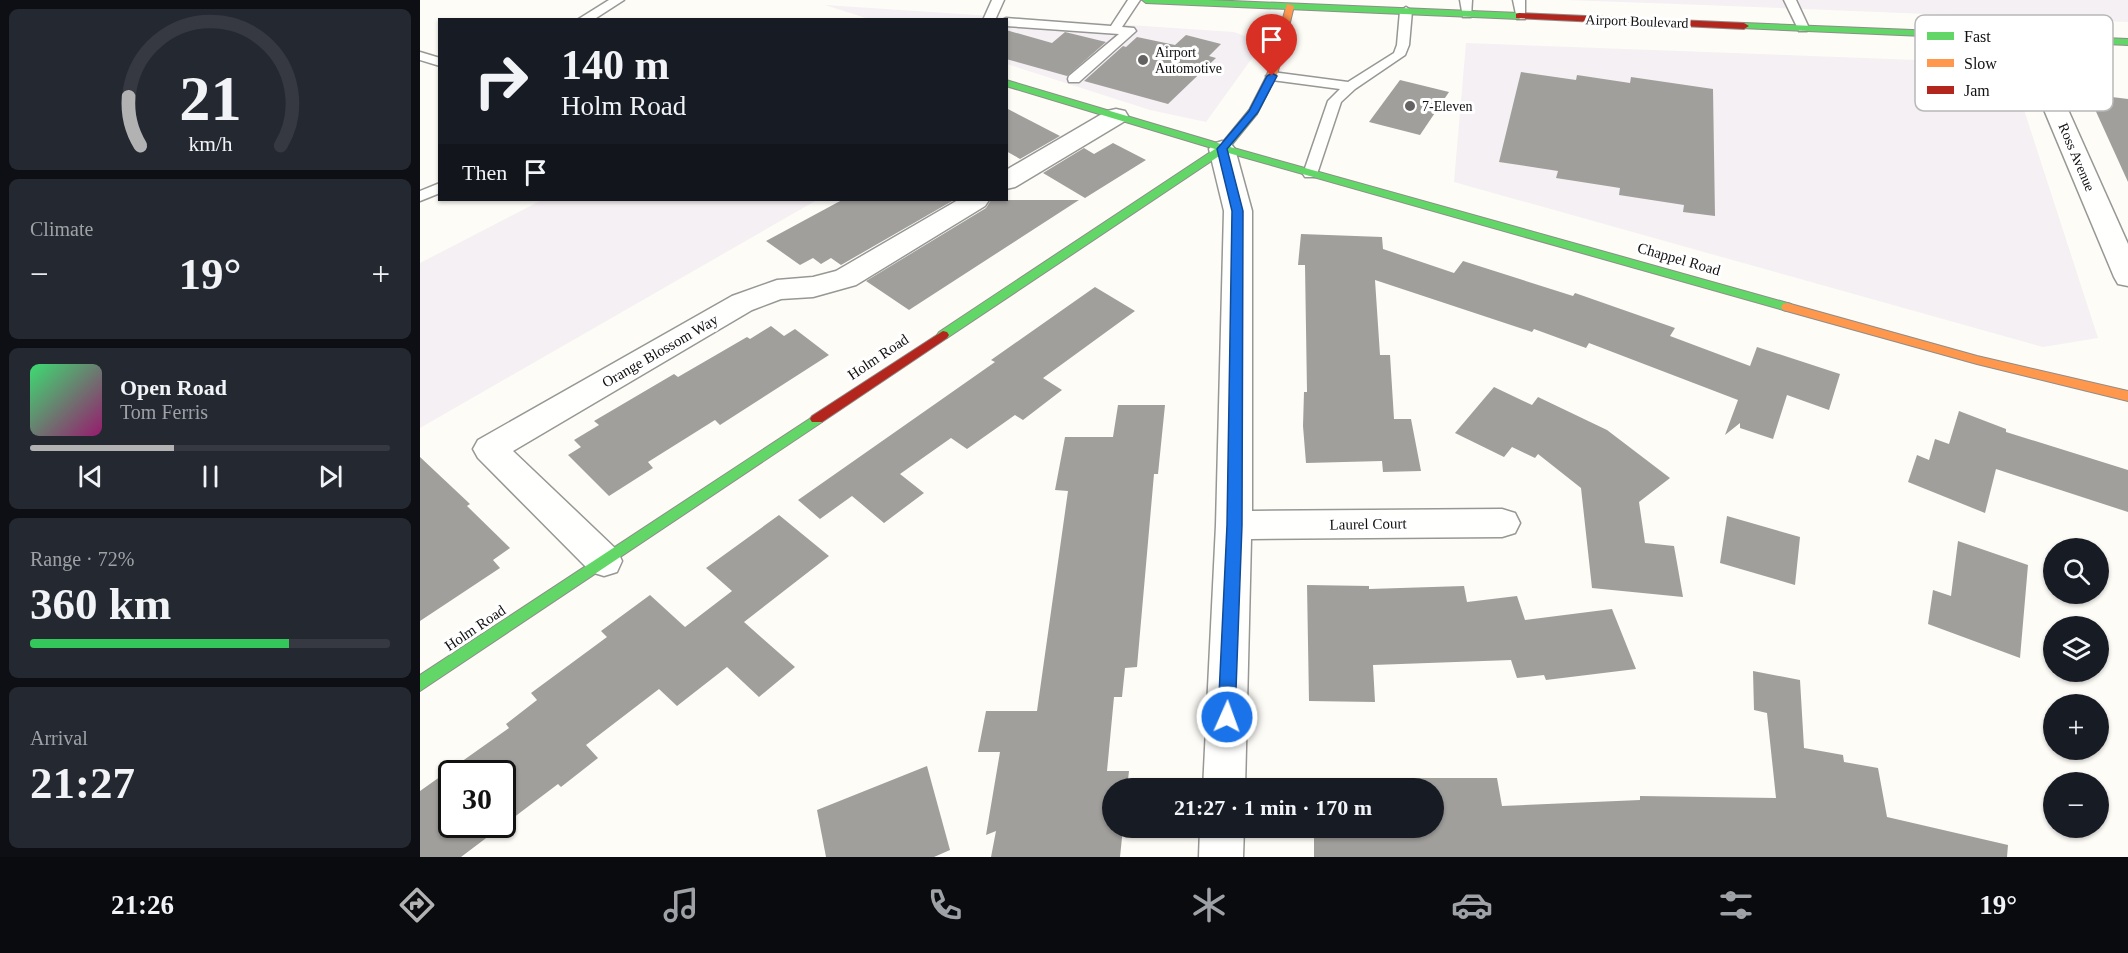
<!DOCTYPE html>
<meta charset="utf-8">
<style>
:root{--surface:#171b24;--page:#242831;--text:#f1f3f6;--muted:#9ea1a6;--line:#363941;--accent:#b2b2b3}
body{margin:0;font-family:Georgia,serif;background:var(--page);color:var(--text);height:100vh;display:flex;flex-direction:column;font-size:22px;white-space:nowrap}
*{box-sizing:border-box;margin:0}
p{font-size:20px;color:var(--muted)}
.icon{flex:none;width:33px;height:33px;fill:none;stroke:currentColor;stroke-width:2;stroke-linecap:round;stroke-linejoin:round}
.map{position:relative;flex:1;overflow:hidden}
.drawer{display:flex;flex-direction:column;gap:9px;padding:9px;background:#0d0f14;width:420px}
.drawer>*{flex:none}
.top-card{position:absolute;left:18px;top:18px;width:570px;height:183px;border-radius:0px;box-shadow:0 2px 4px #0004;background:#171b24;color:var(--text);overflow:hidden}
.tools{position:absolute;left:1623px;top:538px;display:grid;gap:12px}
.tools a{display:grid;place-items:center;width:66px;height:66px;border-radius:50%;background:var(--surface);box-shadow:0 2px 4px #0004;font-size:30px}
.speed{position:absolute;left:18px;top:760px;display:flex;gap:12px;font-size:30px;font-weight:700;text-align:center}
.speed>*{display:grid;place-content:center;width:78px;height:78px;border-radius:50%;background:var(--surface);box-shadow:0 2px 4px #0004;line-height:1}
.speed .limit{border:3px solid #111;border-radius:9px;background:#fff;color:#111}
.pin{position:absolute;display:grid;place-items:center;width:51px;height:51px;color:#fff;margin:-62px -26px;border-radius:50% 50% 50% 0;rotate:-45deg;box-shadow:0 0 6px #0007}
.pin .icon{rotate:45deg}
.me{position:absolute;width:66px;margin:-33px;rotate:2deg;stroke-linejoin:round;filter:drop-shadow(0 0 4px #0008)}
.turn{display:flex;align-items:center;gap:21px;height:126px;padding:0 24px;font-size:27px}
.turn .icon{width:78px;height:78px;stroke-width:2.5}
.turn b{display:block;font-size:42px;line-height:51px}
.then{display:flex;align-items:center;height:57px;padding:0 24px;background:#0003;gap:12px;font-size:22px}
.big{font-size:45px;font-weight:700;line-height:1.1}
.drawer .tile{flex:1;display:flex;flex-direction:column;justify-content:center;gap:9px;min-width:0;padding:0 21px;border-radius:9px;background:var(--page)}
.drawer .dial{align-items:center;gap:0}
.dial svg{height:156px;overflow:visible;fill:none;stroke:var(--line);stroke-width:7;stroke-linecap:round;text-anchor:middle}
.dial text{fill:var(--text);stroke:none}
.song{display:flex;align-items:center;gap:18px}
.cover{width:72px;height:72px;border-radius:9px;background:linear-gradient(135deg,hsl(140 70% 55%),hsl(320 70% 35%))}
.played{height:6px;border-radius:3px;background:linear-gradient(90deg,var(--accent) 40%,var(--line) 40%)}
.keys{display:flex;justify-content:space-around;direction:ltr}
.heat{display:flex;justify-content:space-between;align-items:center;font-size:33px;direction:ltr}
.charge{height:9px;border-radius:4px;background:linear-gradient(90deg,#34c759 72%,var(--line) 0)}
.trip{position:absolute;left:682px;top:778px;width:342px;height:60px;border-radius:30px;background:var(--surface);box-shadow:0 2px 4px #0004;font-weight:700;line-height:60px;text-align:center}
.menu{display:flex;height:96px;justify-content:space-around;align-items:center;background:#090b0e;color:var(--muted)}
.menu .icon{width:42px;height:42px}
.menu .active{color:var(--accent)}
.menu b{font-size:27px;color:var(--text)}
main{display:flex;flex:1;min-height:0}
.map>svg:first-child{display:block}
.industrial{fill:#f5f0f3}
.building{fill:#a19f9c;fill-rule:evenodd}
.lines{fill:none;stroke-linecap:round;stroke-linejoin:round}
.lane-casing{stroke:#979795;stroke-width:3}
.street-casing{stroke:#979795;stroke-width:3}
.fast-casing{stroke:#8e8d8b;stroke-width:2}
.slow-casing{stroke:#8e8d8b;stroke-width:2}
.jam-casing{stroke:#8e8d8b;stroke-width:2}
.lane{fill:#fffffe;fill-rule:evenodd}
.street{fill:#fffffe;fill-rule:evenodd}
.fast{fill:#63d668;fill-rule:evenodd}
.slow{fill:#ff974d;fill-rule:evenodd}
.jam{fill:#b3261e;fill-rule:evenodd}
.route{fill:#1a73e8;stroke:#114b97;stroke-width:1.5}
.poi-dot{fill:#646362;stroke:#fff;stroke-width:2}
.labels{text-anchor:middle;stroke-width:6;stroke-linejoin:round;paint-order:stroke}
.far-street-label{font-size:14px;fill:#111;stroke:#fff}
.far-poi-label{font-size:14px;fill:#111;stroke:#fff;text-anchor:start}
.street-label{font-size:15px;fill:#111;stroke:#fff}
.key{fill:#fff;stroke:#b8b8b8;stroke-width:1.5}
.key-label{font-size:16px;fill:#111}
</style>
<main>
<section class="drawer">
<div class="tile dial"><svg viewBox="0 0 100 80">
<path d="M14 69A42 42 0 1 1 86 69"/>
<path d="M14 69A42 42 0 0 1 8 44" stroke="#b2b2b3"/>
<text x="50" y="56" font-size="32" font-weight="700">21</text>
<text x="50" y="72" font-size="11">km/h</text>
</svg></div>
<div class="tile"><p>Climate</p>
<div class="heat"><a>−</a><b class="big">19°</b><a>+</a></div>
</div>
<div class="tile">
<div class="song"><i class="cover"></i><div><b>Open Road</b><p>Tom Ferris</p></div></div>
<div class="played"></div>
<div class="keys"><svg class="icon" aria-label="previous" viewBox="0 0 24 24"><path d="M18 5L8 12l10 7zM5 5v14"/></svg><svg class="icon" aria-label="pause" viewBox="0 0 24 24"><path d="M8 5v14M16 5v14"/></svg><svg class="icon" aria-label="next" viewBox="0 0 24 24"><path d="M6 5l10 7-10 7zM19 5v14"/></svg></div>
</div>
<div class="tile"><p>Range · 72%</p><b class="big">360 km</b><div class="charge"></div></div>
<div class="tile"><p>Arrival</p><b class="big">21:27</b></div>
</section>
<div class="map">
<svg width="1708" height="857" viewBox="0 0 1708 857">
<rect width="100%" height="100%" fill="#fdfcf7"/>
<g class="industrial">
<polygon points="1147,0 1708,0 1708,22 1257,4"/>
<polygon points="405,5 814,32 843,43 786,122 730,110 587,64 586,20 449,19"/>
<polygon points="1046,43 1551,62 1595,82 1678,338 1623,347 1034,182"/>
<polygon points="122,200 397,200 0,428 0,263"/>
</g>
<g class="building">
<polygon points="586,30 632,43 645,32 686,42 647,76 586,59"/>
<polygon points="766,35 801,44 789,56 796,58 748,104 664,81 703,46 706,47 717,37 755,45"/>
<polygon points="1101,72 1156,80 1157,75 1210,83 1211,77 1293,89 1295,216 1263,212 1264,205 1199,195 1200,188 1136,178 1138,171 1079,162"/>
<polygon points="980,80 1029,92 1000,135 949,122"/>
<polygon points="1668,94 1708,99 1708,182"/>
<polygon points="586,108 640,136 600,159 586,151"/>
<polygon points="693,143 726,160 665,198 623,173 664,148 674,154"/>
<polygon points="422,200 534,200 421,265 411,258 401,264 393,258 380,265 346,241"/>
<polygon points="571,200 659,200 489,310 446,281 566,208"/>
<polygon points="881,234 962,237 963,249 1034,273 1043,261 1153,296 1155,293 1255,328 1250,336 1330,366 1337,347 1420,374 1409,410 1367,395 1353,439 1320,428 1320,423 1305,435 1318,400 1169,343 1166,348 1114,329 1112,332 955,280 960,355 970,355 974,419 991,419 1001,471 963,472 962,461 886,463 883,426 884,392 887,392 885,265 878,265"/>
<polygon points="675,287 715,311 623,378 642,390 603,420 595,415 547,449 531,438 480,474 504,493 464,523 432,496 400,519 378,500 575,362 571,360"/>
<polygon points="351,326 364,336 375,329 409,355 300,425 295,420 228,462 233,468 189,496 148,455 161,447 154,440 179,425 174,421 254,374 258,377 327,337 330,339"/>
<polygon points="1074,387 1112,405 1118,397 1187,430 1250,478 1219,502 1225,543 1254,546 1263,597 1172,588 1161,488 1118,454 1115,458 1092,447 1084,457 1035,433"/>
<polygon points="698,405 745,405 738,474 734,474 717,667 705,668 702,697 694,697 687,771 709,771 707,789 693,789 693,828 703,828 700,857 571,857 576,831 566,835 580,752 558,752 566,711 617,711 648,491 635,490 645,437 693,437"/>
<polygon points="1539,411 1586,429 1586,432 1708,470 1708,512 1576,469 1565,513 1488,482 1497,455 1509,460 1515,439 1529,444"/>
<polygon points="0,457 50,504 47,506 90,548 73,560 80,568 0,621"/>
<path d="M359,515L409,556L324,622L375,667L339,697L307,667L257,706L239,689L166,745L178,758L141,787L138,784L41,857H0V791L89,728L86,724L117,700L111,693L187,637L181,631L230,595L265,627L312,591L286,568ZM32,774H82V825H32Z"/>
<polygon points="1307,516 1380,537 1375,585 1300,563"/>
<polygon points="1538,541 1608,565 1600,658 1508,624 1513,590 1531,596"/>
<polygon points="887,585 949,586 949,589 1044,586 1047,602 1097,596 1105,620 1192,609 1216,669 1126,680 1124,675 1097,678 1091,660 953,665 955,702 889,701"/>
<polygon points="1333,671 1380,680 1384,748 1423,755 1424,762 1458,768 1467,817 1588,845 1587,857 894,857 894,828 1014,828 1014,789 893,789 893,785 976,785 975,778 1077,778 1082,806 1220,800 1220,796 1356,798 1347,713 1334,710"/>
<polygon points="507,766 530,850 514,857 406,857 397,810"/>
</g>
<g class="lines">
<defs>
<g id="lane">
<polygon points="189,0 204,0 173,20 157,20"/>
<polygon points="572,0 584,0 575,20 563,20"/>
<polygon points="708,0 720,0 702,27 714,28 716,31 659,82 649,82 648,79 649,76 699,34 586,26 586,20 582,20 586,18 691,26"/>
<polygon points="1040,0 1052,0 1051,17 1043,17"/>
<polygon points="1093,0 1105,0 1105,19 1097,19"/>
<polygon points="1364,0 1376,0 1389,28 1387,31 1379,31"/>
<polygon points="986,7 992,11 989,45 985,55 935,89 921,102 897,174 895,177 885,177 883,174 908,101 920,89 852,80 846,76 852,72 928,82 974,53 977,45 980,11"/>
<polygon points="0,52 20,58 20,66 0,60"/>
<polygon points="20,183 20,193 0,201 0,191"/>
</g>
<g id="street">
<polygon points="1605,31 1613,33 1616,38 1708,244 1708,286 1698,284 1694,277 1594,38 1597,33"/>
<polygon points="696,109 705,111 708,116 705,121 595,187 586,189 586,170 687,111"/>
<polygon points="802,141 811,144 815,149 832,211 832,511 1082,509 1095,513 1100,523 1095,533 1082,537 831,539 825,789 783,789 796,525 804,211 789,149 793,144"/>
<polygon points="538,200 569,200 565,206 436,285 393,297 361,299 332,310 93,451 197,550 202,561 197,572 184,576 171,572 58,458 53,449 58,440 312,296 357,280 393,277 416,271"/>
<polygon points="780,828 824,828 823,857 779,857"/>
</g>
<g id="fast">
<polygon points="722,0 788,0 1099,13 1103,16 1099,19 726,3"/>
<polygon points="1324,23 1708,39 1708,45 1321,28 1319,26"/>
<polygon points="586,80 801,144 829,110 837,110 837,114 810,147 1371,304 1373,307 1367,311 805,152 527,338 519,338 517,335 519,332 795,149 586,86"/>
<polygon points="397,414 402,416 404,419 402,422 0,691 0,675"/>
</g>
<g id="slow">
<polygon points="867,4 874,6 857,75 837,114 829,114 828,112 847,75"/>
<polygon points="1367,303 1557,356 1708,391 1708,401 1557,364 1363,310 1361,307 1363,304"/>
</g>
<g id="jam">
<polygon points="1099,13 1324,23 1329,26 1324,29 1096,18 1096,14"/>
<polygon points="523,331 527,332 529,335 527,338 402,422 392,422 390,419 392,416"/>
</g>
</defs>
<use href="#lane" class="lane-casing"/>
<use href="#street" class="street-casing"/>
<use href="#fast" class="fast-casing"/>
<use href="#slow" class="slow-casing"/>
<use href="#jam" class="jam-casing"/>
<use href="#lane" class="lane"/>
<use href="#street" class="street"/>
<use href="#fast" class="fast"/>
<use href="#slow" class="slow"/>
<use href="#jam" class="jam"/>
</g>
<polygon class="route" points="852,73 857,76 838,112 807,149 823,211 822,525 815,717 813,722 807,725 801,722 798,717 807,525 812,211 797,149 829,111 847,76"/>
<g class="poi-dot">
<circle cx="723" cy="60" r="6"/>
<circle cx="990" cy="106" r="6"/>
</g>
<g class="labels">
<g class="far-street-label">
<text transform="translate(1217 21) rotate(2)" y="5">Airport Boulevard</text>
<text transform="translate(1657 157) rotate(67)" y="5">Ross Avenue</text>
</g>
<g class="far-poi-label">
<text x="735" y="57">Airport<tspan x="735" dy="16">Automotive</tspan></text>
<text x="1002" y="111">7-Eleven</text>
</g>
<g class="street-label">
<text transform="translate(1259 259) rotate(16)" y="5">Chappel Road</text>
<text transform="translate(240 351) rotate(-30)" y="5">Orange Blossom Way</text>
<text transform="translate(458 357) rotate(-34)" y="5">Holm Road</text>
<text transform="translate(948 524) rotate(-1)" y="5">Laurel Court</text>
<text transform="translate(55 628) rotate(-34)" y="5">Holm Road</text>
</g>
</g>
<rect x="1495" y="15" width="198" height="96" rx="9" class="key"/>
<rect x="1507" y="32" width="27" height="8" fill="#63d668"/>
<rect x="1507" y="59" width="27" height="8" fill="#ff974d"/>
<rect x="1507" y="86" width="27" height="8" fill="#b3261e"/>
<g class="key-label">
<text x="1544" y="42">Fast</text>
<text x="1544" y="69">Slow</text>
<text x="1544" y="96">Jam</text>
</g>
</svg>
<div class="tools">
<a><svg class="icon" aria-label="search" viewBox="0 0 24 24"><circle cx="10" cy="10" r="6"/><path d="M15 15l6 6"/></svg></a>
<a><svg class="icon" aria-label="layers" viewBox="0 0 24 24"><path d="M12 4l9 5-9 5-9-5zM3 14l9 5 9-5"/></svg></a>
<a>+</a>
<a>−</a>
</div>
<div class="speed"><div class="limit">30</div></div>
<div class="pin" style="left:852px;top:76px;background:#d93025"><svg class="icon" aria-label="arrive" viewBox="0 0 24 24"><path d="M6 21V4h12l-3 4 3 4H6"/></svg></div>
<svg class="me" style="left:807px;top:717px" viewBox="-20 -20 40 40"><circle r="17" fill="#1a73e8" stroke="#fff" stroke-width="3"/><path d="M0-11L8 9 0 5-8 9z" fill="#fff"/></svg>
<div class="trip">21:27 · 1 min · 170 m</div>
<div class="top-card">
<div class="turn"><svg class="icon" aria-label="right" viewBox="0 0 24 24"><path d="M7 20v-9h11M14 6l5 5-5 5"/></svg><div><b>140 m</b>Holm Road</div></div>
<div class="then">Then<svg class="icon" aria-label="arrive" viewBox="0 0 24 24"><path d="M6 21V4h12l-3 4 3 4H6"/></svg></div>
</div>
</div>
</main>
<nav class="menu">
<b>21:26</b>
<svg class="icon active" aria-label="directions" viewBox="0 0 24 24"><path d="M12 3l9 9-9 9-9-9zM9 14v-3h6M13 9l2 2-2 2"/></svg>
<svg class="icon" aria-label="music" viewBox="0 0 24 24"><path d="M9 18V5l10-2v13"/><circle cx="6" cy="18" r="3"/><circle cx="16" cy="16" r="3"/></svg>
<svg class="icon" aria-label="phone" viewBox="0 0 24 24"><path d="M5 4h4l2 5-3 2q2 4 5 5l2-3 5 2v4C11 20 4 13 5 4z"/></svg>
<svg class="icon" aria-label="climate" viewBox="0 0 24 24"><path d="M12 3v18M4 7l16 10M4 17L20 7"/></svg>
<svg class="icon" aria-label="car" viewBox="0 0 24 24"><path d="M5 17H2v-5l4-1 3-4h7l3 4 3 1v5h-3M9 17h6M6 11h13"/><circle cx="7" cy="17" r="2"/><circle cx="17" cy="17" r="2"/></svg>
<svg class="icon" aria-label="filters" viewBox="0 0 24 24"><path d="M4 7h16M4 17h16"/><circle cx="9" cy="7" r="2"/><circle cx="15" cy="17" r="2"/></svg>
<b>19°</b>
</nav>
